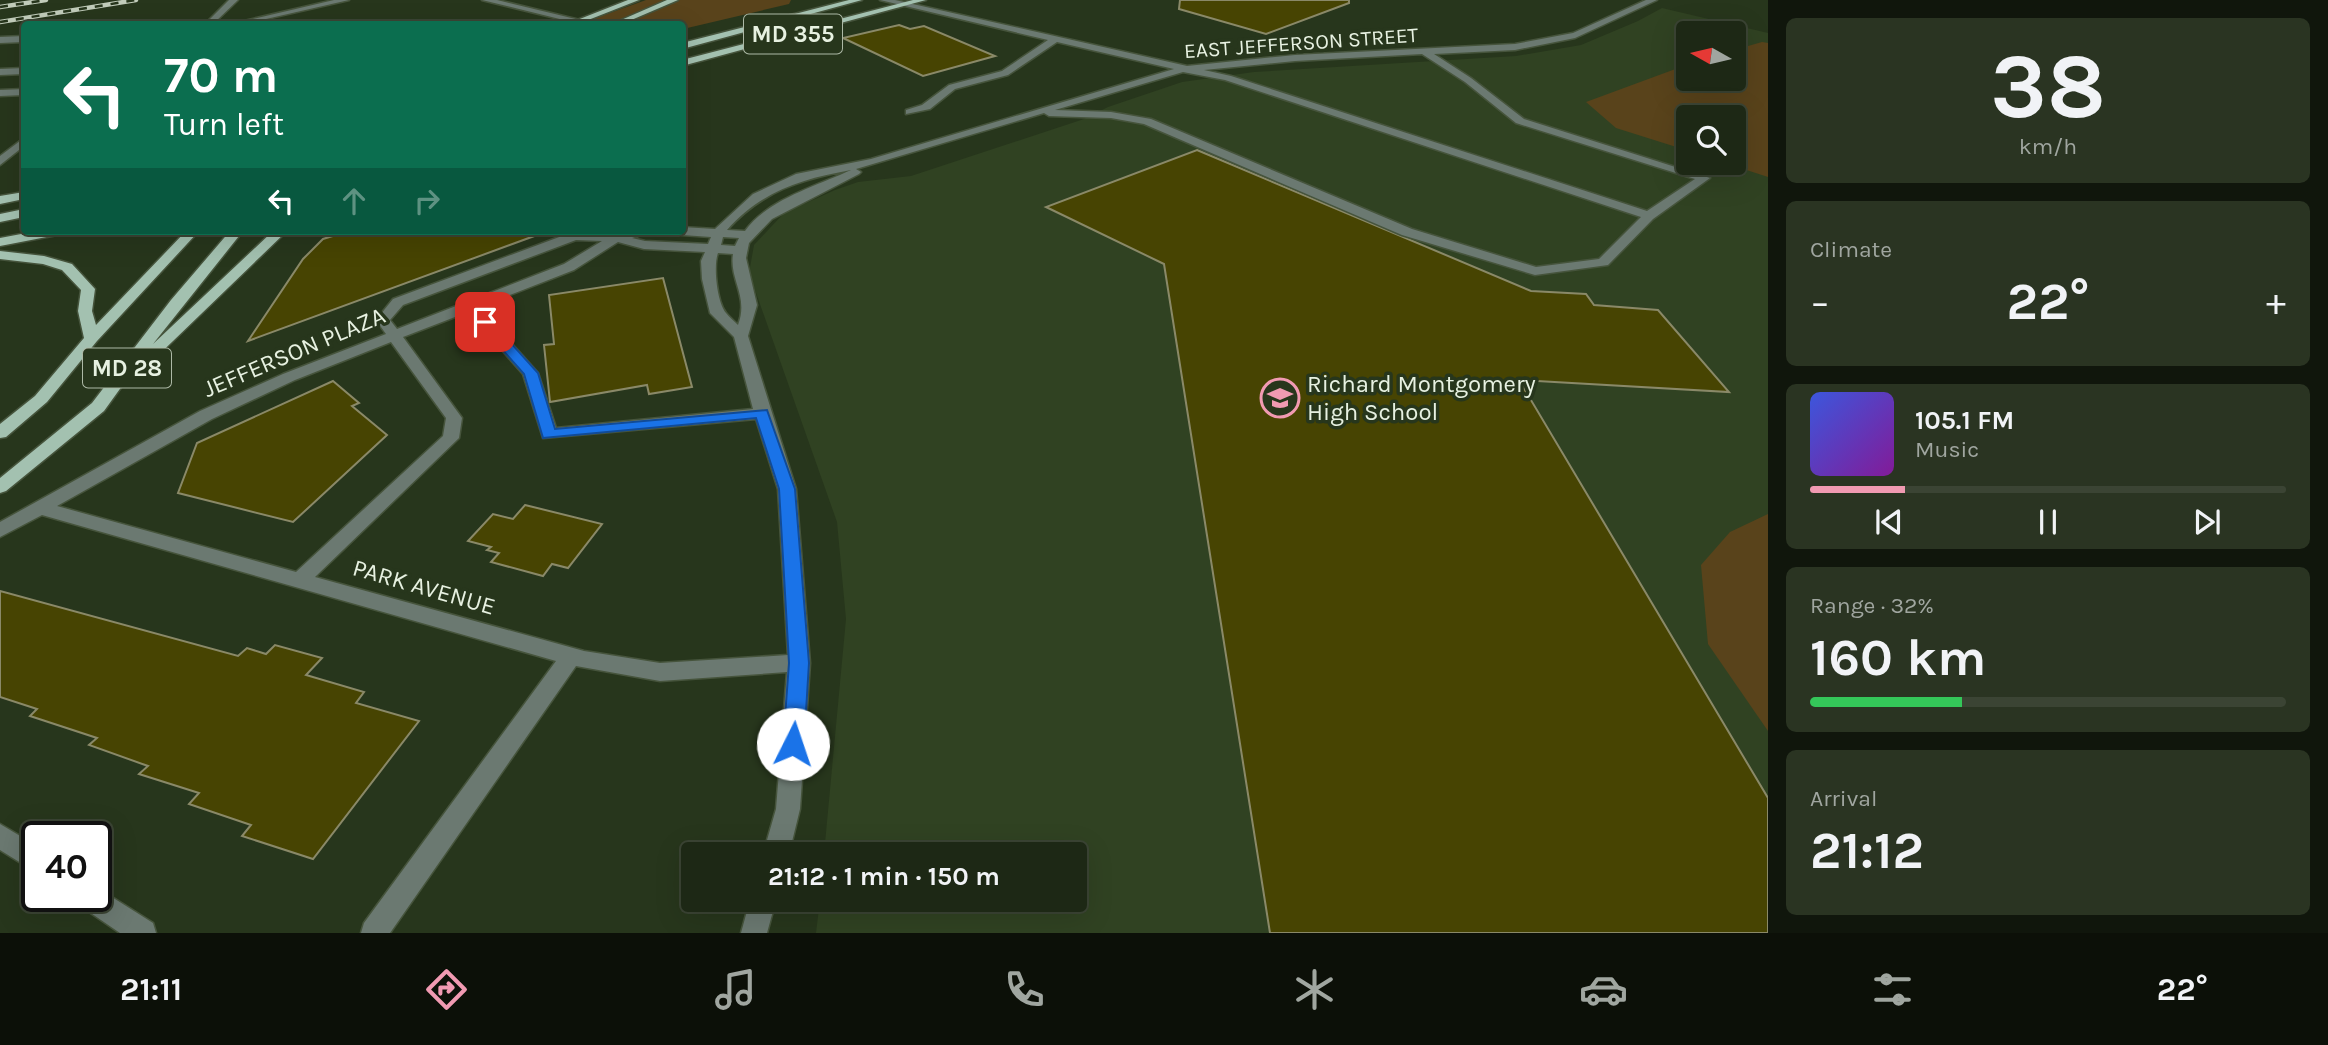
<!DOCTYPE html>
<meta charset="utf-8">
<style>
:root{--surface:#1d2815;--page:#2a3422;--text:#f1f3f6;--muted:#a0a6a0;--line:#3b4434;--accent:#f19ab2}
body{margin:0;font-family:Karla,sans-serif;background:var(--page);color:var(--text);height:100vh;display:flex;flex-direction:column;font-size:26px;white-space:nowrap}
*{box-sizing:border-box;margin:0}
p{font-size:23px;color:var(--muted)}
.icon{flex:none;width:38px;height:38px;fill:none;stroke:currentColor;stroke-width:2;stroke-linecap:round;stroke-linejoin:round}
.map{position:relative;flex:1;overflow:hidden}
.details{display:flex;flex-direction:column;gap:18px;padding:18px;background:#10160c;width:560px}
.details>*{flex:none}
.guide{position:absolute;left:21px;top:21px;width:665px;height:214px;border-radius:7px;box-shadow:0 7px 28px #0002,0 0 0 2px var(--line);background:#0b6e4f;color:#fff;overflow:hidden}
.needle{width:46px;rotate:278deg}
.tools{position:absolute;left:1676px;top:21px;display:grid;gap:14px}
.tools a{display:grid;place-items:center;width:70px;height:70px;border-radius:7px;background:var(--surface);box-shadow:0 7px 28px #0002,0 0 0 2px var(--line);font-size:35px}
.speed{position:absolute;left:21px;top:821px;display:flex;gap:14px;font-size:35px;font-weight:700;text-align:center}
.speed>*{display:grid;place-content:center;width:91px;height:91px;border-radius:50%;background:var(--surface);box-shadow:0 7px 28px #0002,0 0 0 2px var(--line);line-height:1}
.speed .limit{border:4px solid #111;border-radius:10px;background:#fff;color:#111}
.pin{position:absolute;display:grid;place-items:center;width:60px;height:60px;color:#fff;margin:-30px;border-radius:14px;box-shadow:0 4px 10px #0006}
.me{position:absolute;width:77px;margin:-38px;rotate:4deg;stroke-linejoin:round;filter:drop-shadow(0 0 5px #0008)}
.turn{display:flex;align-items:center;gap:24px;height:147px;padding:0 28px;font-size:32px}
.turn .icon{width:91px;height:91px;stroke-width:2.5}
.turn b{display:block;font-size:49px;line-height:60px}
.lanes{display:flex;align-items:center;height:66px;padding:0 28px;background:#0003;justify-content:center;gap:35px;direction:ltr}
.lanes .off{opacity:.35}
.big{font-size:52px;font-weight:700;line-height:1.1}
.details .tile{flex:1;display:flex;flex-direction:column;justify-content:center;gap:10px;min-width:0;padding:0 24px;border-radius:10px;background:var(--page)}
.details .dial{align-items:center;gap:0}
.dial b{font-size:91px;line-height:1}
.song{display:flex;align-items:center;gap:21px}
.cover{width:84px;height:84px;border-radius:10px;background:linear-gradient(135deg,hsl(230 70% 55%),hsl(290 70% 35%))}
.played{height:7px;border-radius:4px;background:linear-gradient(90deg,var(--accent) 20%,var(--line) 20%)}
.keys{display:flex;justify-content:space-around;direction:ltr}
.heat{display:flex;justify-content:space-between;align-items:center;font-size:38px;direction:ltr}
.charge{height:10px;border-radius:5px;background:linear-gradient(90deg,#34c759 32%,var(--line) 0)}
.trip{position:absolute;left:681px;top:842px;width:406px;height:70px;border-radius:7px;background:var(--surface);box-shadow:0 7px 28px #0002,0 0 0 2px var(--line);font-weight:700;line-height:70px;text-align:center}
.menu{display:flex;height:112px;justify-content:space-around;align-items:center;background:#0c1008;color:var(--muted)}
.menu .icon{width:49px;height:49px}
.menu .selected{color:var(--accent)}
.menu b{font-size:32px;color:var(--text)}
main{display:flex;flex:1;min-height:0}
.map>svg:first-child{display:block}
.built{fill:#304222;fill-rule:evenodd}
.green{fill:#59431b}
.building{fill:#474402;stroke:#8a8968;stroke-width:2}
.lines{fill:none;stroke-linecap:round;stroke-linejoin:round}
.minor-casing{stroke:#46543c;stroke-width:3}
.major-casing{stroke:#46543c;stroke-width:3}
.minor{fill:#6b7971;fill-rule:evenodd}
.major{fill:#a3c1b0;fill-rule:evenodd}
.rail-casing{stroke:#c1ccba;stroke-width:4.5}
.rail{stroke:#27361c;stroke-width:2.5;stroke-dasharray:8;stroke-linecap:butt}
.route{fill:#1a73e8;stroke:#114b97;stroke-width:2}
.labels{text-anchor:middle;stroke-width:7;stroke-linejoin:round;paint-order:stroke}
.far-street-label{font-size:21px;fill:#e7f1e1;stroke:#27361c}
.shield{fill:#27361c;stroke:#adb9a6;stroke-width:2}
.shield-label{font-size:23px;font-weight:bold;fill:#e7f1e1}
.street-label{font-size:24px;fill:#e7f1e1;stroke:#27361c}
.poi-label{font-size:24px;fill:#e7f1e1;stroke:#27361c;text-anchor:start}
</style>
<main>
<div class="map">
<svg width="1768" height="933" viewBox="0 0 1768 933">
<rect width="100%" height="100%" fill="#27361c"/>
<path class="built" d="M1662,8L1768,33V933H816L820,900H1074V854H824L846,619L837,522L749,273L754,245L784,213L835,190L858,182L911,176L1084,119L1108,107L1182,82L1254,72L1516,56L1581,45L1638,21ZM1689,33H1734V79H1689ZM1689,117H1734V163H1689Z"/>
<g class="green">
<polygon points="646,0 791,0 789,4 683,29 682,24 579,24"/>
<polygon points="1762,42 1768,43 1768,177 1725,163 1734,163 1734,117 1689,117 1689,151 1616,128 1586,102 1689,64 1689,79 1734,79 1734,50"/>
<polygon points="1768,514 1768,731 1708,644 1701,565 1730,532"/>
</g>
<g class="building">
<polygon points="1180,0 1349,0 1349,3 1266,34 1179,9"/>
<polygon points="899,25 910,29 924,26 995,56 923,76 843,38"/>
<polygon points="1197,150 1531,291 1586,294 1594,305 1658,310 1729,392 1519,380 1768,798 1768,933 1270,933 1164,264 1046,207"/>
<polygon points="349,231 536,231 537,235 248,341 303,259 323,239"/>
<polygon points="663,278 692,387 649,394 647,385 550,402 544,345 554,344 549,295"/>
<polygon points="333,381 359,403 352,406 387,435 293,522 178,493 197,443"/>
<polygon points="525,505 602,524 568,568 552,564 543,576 491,562 499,553 487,550 491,547 468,541 493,514 513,519"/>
<polygon points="0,591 238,656 247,648 266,654 275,645 322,658 306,675 364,692 356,703 419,721 313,859 242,836 251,825 189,804 199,793 139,774 148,766 89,745 97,738 30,716 37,709 0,697"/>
</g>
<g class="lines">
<defs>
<g id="minor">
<polygon points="229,0 238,0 213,24 205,24"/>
<polygon points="334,0 349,0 244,24 231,24"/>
<polygon points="482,0 497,0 584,21 580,24"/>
<path d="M880,0H895L1187,66L1295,55L1515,44L1573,33L1646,0H1657L1575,38L1515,50L1434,54L1471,78L1524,119L1710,178L1653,219L1608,265L1535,275L1402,235L1144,124L1111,118L1049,116L1044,113L856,169L861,172L859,174L772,219L749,243L746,258L757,305L748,336L796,489L810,663L800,809L789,854H763L776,809L787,672L660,681L576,666L390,933H361L364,923L556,661L42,515L0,537V522L200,411L283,374L386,334L376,320L393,299L570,233L653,231L632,238L645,241L708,244L711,237L682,235L676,231H682V227L715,229L753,194L796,174L871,159L1174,69L1057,42L1008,75L955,89L930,109L906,114V110L922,105L949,85L1002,71L1048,40ZM1422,54L1465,82L1516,123L1695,179L1647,211L1231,76L1204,70L1295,61ZM1183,72L1225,80L1641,217L1599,259L1536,267L1412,229L1151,119L1111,112L1055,110ZM851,170C817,186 768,199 745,231L727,230C762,191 801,179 851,170ZM723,237L739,238L735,246L721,245ZM576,240L602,241L564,264L397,329L390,320L403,305ZM618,242L644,249L705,252L701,261L702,279L710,313L734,337L753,409L556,428L538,373L479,307L574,270ZM718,253L733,254C729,280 749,296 738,325C734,321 729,317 726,313C717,302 713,266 718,253ZM468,312L523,374L543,438L756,419L778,489L788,655L660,663L584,651L315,577L459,438L462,418L403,337ZM391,342L446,418L443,436L296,572L57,506L212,419L295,380Z"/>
<polygon points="24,36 24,42 0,43 0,37"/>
<polygon points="24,68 24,74 0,75 0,69"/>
<polygon points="24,89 24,95 0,96 0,90"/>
<polygon points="24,138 24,146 0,165 0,156"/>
<polygon points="0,824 37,846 37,873 0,850"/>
<polygon points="96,887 153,923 156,933 120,933 79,905 75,896 96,896"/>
<polygon points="750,900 776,900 767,933 741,933"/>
</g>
<g id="major">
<polygon points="628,0 639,0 578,24 567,24"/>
<polygon points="667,0 678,0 622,24 612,24"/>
<polygon points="849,0 862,0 682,49 682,43"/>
<polygon points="913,0 926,0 682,66 682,60"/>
<polygon points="24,192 24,199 0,204 0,196"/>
<polygon points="24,209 24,217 0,222 0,214"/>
<polygon points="37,231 63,231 57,235 0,246 0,238"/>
<polygon points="186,231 199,231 97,341 47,402 6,437 0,438 0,424 35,396 84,338 78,311 81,290 62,270 43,264 0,259 0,251 44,256 72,264 95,289 92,311 96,325"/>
<polygon points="230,231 243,231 153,344 273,231 287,231 145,368 135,368 104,411 6,491 0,493 0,478 92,403 171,300"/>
</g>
</defs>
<use href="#minor" class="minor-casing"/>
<use href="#major" class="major-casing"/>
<use href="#minor" class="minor"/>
<use href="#major" class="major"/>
<defs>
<g id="rail">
<polyline points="0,7 46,0"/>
<polyline points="0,22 136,0"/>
</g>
</defs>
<use href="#rail" class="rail-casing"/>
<use href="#rail" class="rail"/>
</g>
<polygon class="route" points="485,318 490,320 538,373 555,429 767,410 795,489 809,663 804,744 801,750 793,753 786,750 783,744 789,663 779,489 756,418 543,438 524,374 478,322"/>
<defs>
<symbol id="school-ring" viewBox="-11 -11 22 22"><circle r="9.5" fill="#27361c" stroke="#f19ab2" stroke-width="1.5"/><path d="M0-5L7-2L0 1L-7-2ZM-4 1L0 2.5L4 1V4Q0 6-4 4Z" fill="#f19ab2"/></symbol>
</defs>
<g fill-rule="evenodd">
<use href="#school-ring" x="1258" y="376" width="44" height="44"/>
</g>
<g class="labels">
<g class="far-street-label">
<text transform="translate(1301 43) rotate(-4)" y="7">EAST JEFFERSON STREET</text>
</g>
<g class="shield">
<rect x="744" y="14.5" width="98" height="39" rx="5"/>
<rect x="83" y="348.5" width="88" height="39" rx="5"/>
</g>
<g class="shield-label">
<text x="793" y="42">MD 355</text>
<text x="127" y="376">MD 28</text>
</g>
<g class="street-label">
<text transform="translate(294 352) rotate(-23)" y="8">JEFFERSON PLAZA</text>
<text transform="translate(424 587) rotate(16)" y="8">PARK AVENUE</text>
</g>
<g class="poi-label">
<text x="1307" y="392">Richard Montgomery<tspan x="1307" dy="28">High School</tspan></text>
</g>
</g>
</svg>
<div class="tools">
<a><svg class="needle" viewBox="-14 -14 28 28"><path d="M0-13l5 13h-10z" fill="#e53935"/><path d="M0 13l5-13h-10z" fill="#a0a6a0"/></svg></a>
<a><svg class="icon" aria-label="search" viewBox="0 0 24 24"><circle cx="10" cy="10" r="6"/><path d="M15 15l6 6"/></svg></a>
</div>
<div class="speed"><div class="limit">40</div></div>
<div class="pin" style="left:485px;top:322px;background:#d93025"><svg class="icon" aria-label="arrive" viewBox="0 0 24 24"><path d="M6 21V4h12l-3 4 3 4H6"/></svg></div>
<svg class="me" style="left:793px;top:744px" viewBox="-20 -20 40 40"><circle r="19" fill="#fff"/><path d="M0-13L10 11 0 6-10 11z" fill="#1a73e8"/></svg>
<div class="trip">21:12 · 1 min · 150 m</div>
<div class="guide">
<div class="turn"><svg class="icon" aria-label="left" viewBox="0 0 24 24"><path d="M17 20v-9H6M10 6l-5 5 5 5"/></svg><div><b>70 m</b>Turn left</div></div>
<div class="lanes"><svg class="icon" aria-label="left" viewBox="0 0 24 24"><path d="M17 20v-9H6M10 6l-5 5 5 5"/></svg><svg class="icon off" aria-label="ahead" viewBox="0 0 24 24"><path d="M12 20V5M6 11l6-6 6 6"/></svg><svg class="icon off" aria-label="right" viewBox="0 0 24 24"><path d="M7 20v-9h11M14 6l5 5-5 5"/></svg></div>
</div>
</div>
<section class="details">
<div class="tile dial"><b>38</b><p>km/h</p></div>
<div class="tile"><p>Climate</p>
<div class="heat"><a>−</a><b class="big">22°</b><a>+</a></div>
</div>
<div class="tile">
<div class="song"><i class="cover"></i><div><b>105.1 FM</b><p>Music</p></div></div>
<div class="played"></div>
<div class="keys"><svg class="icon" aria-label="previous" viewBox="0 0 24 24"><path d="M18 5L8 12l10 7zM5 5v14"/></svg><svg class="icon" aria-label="pause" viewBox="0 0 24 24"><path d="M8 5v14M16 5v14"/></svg><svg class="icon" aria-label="next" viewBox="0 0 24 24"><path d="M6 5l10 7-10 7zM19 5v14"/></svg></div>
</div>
<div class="tile"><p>Range · 32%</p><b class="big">160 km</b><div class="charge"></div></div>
<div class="tile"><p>Arrival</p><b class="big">21:12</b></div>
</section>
</main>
<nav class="menu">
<b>21:11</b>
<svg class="icon selected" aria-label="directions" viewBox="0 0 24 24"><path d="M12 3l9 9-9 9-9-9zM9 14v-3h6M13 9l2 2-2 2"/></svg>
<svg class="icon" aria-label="music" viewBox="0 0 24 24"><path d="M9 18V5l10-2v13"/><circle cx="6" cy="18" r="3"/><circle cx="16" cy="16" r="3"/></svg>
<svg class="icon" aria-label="phone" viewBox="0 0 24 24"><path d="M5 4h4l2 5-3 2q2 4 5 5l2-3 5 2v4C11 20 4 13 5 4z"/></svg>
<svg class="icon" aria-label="climate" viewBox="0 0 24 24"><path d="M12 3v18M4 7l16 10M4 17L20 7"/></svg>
<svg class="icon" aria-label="car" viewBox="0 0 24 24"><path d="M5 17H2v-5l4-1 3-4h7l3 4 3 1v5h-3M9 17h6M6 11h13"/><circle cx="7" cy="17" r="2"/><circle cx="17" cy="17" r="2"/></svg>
<svg class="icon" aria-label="filters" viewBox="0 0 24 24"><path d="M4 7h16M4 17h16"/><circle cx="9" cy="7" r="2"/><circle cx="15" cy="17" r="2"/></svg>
<b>22°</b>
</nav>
